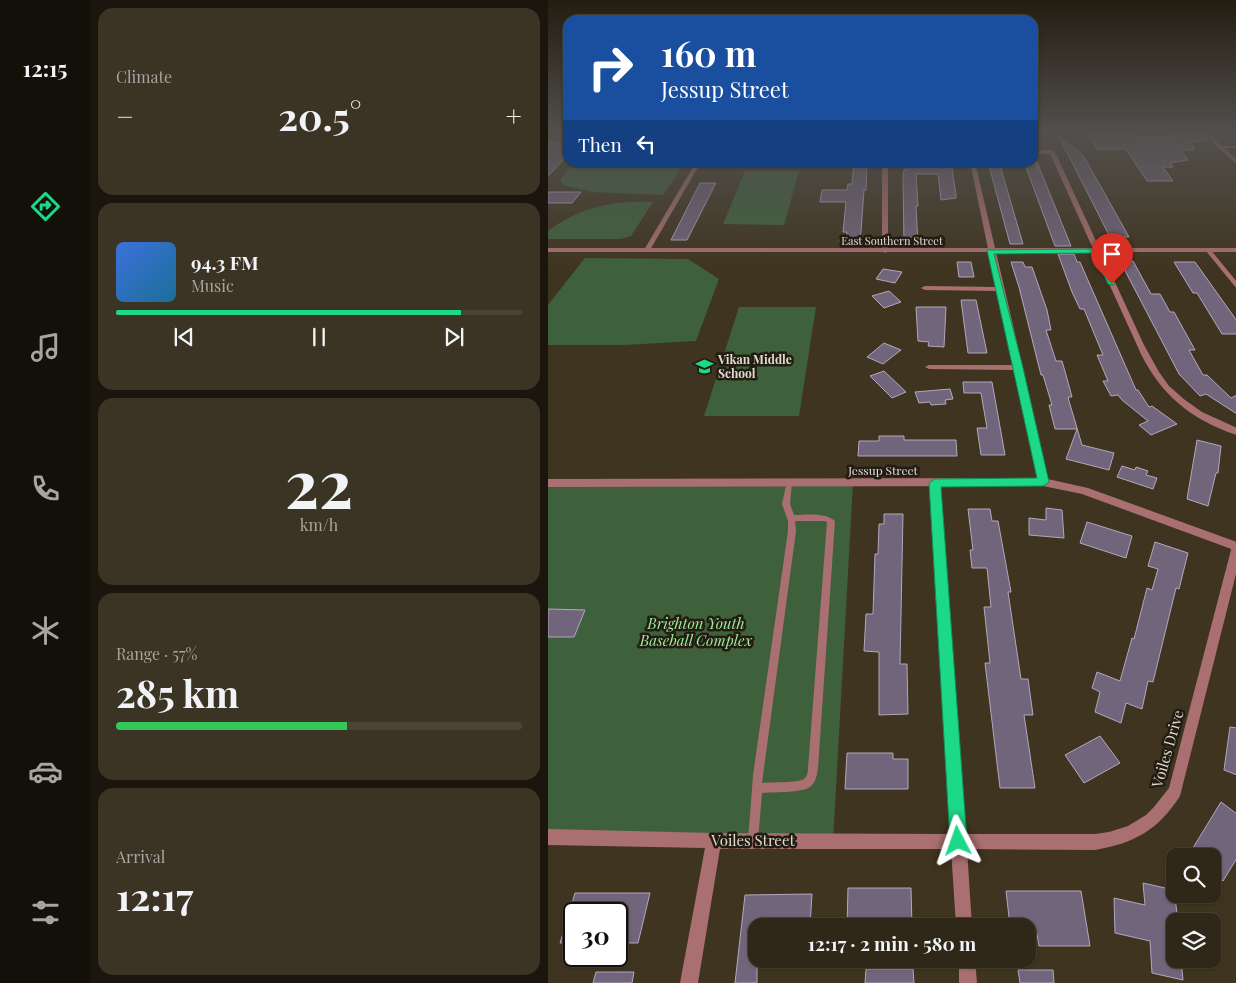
<!DOCTYPE html>
<meta charset="utf-8">
<style>
:root{--surface:#2f2717;--page:#3b3324;--text:#f1f3f6;--muted:#a7a5a1;--line:#4a4436;--accent:#1cd988}
body{margin:0;font-family:"Playfair Display",serif;background:var(--page);color:var(--text);height:100vh;display:flex;flex-direction:column;font-size:19px;white-space:nowrap}
*{box-sizing:border-box;margin:0}
p{font-size:16px;color:var(--muted)}
.icon{flex:none;width:28px;height:28px;fill:none;stroke:currentColor;stroke-width:2;stroke-linecap:round;stroke-linejoin:round}
.map{position:relative;flex:1;overflow:hidden}
.sheet{display:flex;flex-direction:column;gap:8px;padding:8px;background:#1a150d;width:458px}
.sheet>*{flex:none}
.guide{position:absolute;left:15px;top:15px;width:475px;height:152px;border-radius:15px;box-shadow:0 1px 4px #0004,0 0 0 1px var(--line);background:#1a4fa0;color:#fff;overflow:hidden}
.controls{position:absolute;left:618px;top:848px;display:grid;gap:10px}
.controls a{display:grid;place-items:center;width:55px;height:55px;border-radius:10px;background:var(--surface);box-shadow:0 1px 4px #0004,0 0 0 1px var(--line);font-size:25px}
.speed{position:absolute;left:15px;top:902px;display:flex;gap:10px;font-size:25px;font-weight:700;text-align:center}
.speed>*{display:grid;place-content:center;width:65px;height:65px;border-radius:50%;background:var(--surface);box-shadow:0 1px 4px #0004,0 0 0 1px var(--line);line-height:1}
.speed .limit{border:2px solid #111;border-radius:8px;background:#fff;color:#111}
.pin{position:absolute;display:grid;place-items:center;width:42px;height:42px;color:#fff;margin:-51px -21px;border-radius:50% 50% 50% 0;rotate:-45deg;box-shadow:0 0 5px #0007}
.pin .icon{rotate:45deg}
.me{position:absolute;width:55px;margin:-28px;rotate:356deg;stroke-linejoin:round;filter:drop-shadow(0 0 4px #0008)}
.turn{display:flex;align-items:center;gap:18px;height:105px;padding:0 15px;font-size:22px}
.turn .icon{width:65px;height:65px;stroke-width:2.5}
.turn b{display:block;font-size:35px;line-height:42px}
.then{display:flex;align-items:center;height:48px;padding:0 15px;background:#0003;gap:10px;font-size:19px}
.big{font-size:38px;font-weight:700;line-height:1.1}
.sheet .card{flex:1;display:flex;flex-direction:column;justify-content:center;gap:8px;min-width:0;padding:0 18px;border-radius:15px;background:var(--page)}
.sheet .dial{align-items:center;gap:0}
.dial b{font-size:65px;line-height:1}
.song{display:flex;align-items:center;gap:15px}
.cover{width:60px;height:60px;border-radius:8px;background:linear-gradient(135deg,hsl(220 70% 55%),hsl(200 70% 35%))}
.played{height:5px;border-radius:2px;background:linear-gradient(90deg,var(--accent) 85%,var(--line) 85%)}
.keys{display:flex;justify-content:space-around;direction:ltr}
.heat{display:flex;justify-content:space-between;align-items:center;font-size:28px;direction:ltr}
.charge{height:8px;border-radius:4px;background:linear-gradient(90deg,#34c759 57%,var(--line) 0)}
.trip{position:absolute;left:200px;top:918px;width:288px;height:50px;border-radius:15px;background:var(--surface);box-shadow:0 1px 4px #0004,0 0 0 1px var(--line);font-weight:700;line-height:50px;text-align:center}
main{display:flex;flex:1;min-height:0}
.tabs{display:flex;flex-direction:column;width:90px;justify-content:space-around;align-items:center;background:#131009;color:var(--muted)}
.tabs .icon{width:35px;height:35px}
.tabs .on{color:var(--accent)}
.tabs b{font-size:22px;color:var(--text)}
.map>svg:first-child{display:block}
.green{fill:#3e613c}
.building{fill:#71657b;stroke:#b4a7bf}
.lines{fill:none;stroke-linecap:round;stroke-linejoin:round}
.service{fill:#aa6f71;fill-rule:evenodd}
.minor{fill:#aa6f71;fill-rule:evenodd}
.tertiary{fill:#aa6f71;fill-rule:evenodd}
.route{fill:#1cd988;stroke:#128d58}
.labels{text-anchor:middle;stroke-width:5;stroke-linejoin:round;paint-order:stroke}
.far-street-label{font-size:11px;fill:#e1dace;stroke:#221c13}
.poi-label{font-size:12px;font-weight:bold;fill:#e1dace;stroke:#221c13;text-anchor:start}
.street-label{font-size:12px;fill:#e1dace;stroke:#221c13}
.near-park-label{font-size:15px;font-style:italic;fill:#9ded9a;stroke:#221c13}
.near-street-label{font-size:15px;fill:#e1dace;stroke:#221c13}
</style>
<main>
<nav class="tabs">
<b>12:15</b>
<svg class="icon on" aria-label="directions" viewBox="0 0 24 24"><path d="M12 3l9 9-9 9-9-9zM9 14v-3h6M13 9l2 2-2 2"/></svg>
<svg class="icon" aria-label="music" viewBox="0 0 24 24"><path d="M9 18V5l10-2v13"/><circle cx="6" cy="18" r="3"/><circle cx="16" cy="16" r="3"/></svg>
<svg class="icon" aria-label="phone" viewBox="0 0 24 24"><path d="M5 4h4l2 5-3 2q2 4 5 5l2-3 5 2v4C11 20 4 13 5 4z"/></svg>
<svg class="icon" aria-label="climate" viewBox="0 0 24 24"><path d="M12 3v18M4 7l16 10M4 17L20 7"/></svg>
<svg class="icon" aria-label="car" viewBox="0 0 24 24"><path d="M5 17H2v-5l4-1 3-4h7l3 4 3 1v5h-3M9 17h6M6 11h13"/><circle cx="7" cy="17" r="2"/><circle cx="17" cy="17" r="2"/></svg>
<svg class="icon" aria-label="filters" viewBox="0 0 24 24"><path d="M4 7h16M4 17h16"/><circle cx="9" cy="7" r="2"/><circle cx="15" cy="17" r="2"/></svg>
</nav>
<section class="sheet">
<div class="card"><p>Climate</p>
<div class="heat"><a>−</a><b class="big">20.5°</b><a>+</a></div>
</div>
<div class="card">
<div class="song"><i class="cover"></i><div><b>94.3 FM</b><p>Music</p></div></div>
<div class="played"></div>
<div class="keys"><svg class="icon" aria-label="previous" viewBox="0 0 24 24"><path d="M18 5L8 12l10 7zM5 5v14"/></svg><svg class="icon" aria-label="pause" viewBox="0 0 24 24"><path d="M8 5v14M16 5v14"/></svg><svg class="icon" aria-label="next" viewBox="0 0 24 24"><path d="M6 5l10 7-10 7zM19 5v14"/></svg></div>
</div>
<div class="card dial"><b>22</b><p>km/h</p></div>
<div class="card"><p>Range · 57%</p><b class="big">285 km</b><div class="charge"></div></div>
<div class="card"><p>Arrival</p><b class="big">12:17</b></div>
</section>
<div class="map">
<svg width="689" height="983" viewBox="0 0 689 983">
<rect width="100%" height="100%" fill="#3f341f"/>
<g class="green">
<polygon points="27,162 137,162 137,163 115,195 45,192 15,185 12,180"/>
<polygon points="197,171 251,171 236,225 175,224"/>
<path d="M105,202L83,236L72,239H0V231C30,207 68,200 105,202Z"/>
<polygon points="37,258 140,259 171,279 148,341 76,345 0,345 0,305"/>
<polygon points="191,307 268,307 251,416 156,416"/>
<polygon points="0,483 305,483 285,841 0,837"/>
</g>
<g class="building">
<polygon points="540,134 624,137 621,134 656,134 660,140 643,143 646,150 632,150 640,160 622,163 625,167 615,167 625,181 599,181 578,149 549,149"/>
<polygon points="510,135 535,155 581,237 562,237"/>
<polygon points="0,142 20,142 20,159 16,159 0,176"/>
<polygon points="306,162 319,162 318,190 316,190 312,245 298,245 299,232 295,232 298,202 272,202 274,190 299,190 300,184 304,184"/>
<polygon points="358,162 403,162 408,195 408,198 393,200 390,174 368,174 370,206 368,206 370,245 356,245 355,176 356,170 358,170"/>
<polygon points="440,162 451,162 475,244 462,244"/>
<polygon points="476,162 489,162 523,246 507,246"/>
<polygon points="152,183 168,183 139,240 123,240"/>
<polygon points="0,192 33,192 24,203 0,203"/>
<polygon points="510,254 526,254 529,262 532,262 588,390 590,390 601,407 604,406 629,424 603,435 591,425 600,421 574,400 570,395 563,396 555,381 560,381 549,355 555,355 536,309 532,309 524,292"/>
<polygon points="572,261 585,261 603,294 612,294 622,312 626,312 647,350 641,350 655,375 659,375 683,398 689,395 689,414 658,394 652,396 631,374"/>
<polygon points="409,262 423,262 426,277 411,277"/>
<polygon points="463,262 475,262 477,267 484,267 499,310 503,330 498,330 508,361 514,361 518,375 524,397 520,397 521,401 534,445 566,453 561,470 518,459 529,429 507,429 501,405 504,405 495,375 493,375 471,287"/>
<polygon points="626,262 647,262 689,321 689,334 674,334 649,293 645,293"/>
<polygon points="335,269 354,272 347,283 328,279"/>
<polygon points="341,291 353,302 336,308 324,296"/>
<polygon points="413,300 428,300 439,353 420,353"/>
<polygon points="368,307 398,307 396,347 380,346 381,342 370,341"/>
<polygon points="336,343 353,350 335,364 319,357"/>
<polygon points="336,371 358,392 344,398 322,376"/>
<polygon points="415,382 444,382 457,455 433,455 429,428 439,428 433,393 416,393"/>
<polygon points="402,389 405,399 397,400 398,404 383,405 382,402 371,403 367,392"/>
<polygon points="331,436 356,436 356,440 408,440 409,456 310,456 311,441 331,441"/>
<polygon points="649,440 673,446 670,473 668,473 660,506 639,499"/>
<polygon points="574,466 587,470 588,467 600,471 598,475 609,478 605,489 569,477"/>
<polygon points="498,508 514,510 516,538 481,535 481,518 498,520"/>
<polygon points="420,509 442,509 444,521 450,521 463,592 460,592 473,679 480,679 485,715 476,715 487,788 452,788 437,663 442,663 436,607 443,607 439,568 424,568 422,550 425,550"/>
<polygon points="336,514 355,514 352,664 359,664 360,714 331,715 331,652 316,651 318,614 325,614 327,554 330,554 331,524 336,524"/>
<polygon points="539,522 584,536 578,558 532,543"/>
<polygon points="607,542 640,553 631,589 628,588 605,682 600,681 594,709 578,703 573,723 547,712 552,692 544,688 549,672 572,681 584,638 586,639 599,588 604,590 610,569 600,566"/>
<polygon points="0,609 37,610 26,637 0,637"/>
<polygon points="682,727 689,728 689,775 676,770"/>
<polygon points="552,736 572,763 536,783 517,755"/>
<polygon points="299,753 345,753 345,759 360,759 360,789 297,789"/>
<polygon points="673,802 689,814 689,858 675,881 664,872 664,856 640,856"/>
<polygon points="595,883 626,890 630,921 626,921 626,959 633,959 635,980 604,973 602,941 567,933 566,898 597,905"/>
<polygon points="300,888 363,888 364,926 299,926"/>
<polygon points="458,891 533,891 542,946 491,946 489,934 479,934 479,926 462,926"/>
<polygon points="27,893 102,893 90,943 69,943 69,914 26,914 26,943 12,943"/>
<polygon points="264,894 262,926 209,926 209,983 187,983 197,895"/>
<polygon points="318,969 365,969 366,983 317,983"/>
<polygon points="470,970 505,970 506,983 472,983"/>
<polygon points="48,972 86,972 84,983 45,983"/>
</g>
<g class="lines">
<path class="service" d="M239,481H243L244,483L242,504L246,515C258,515 277,512 287,521L270,768C269,775 268,782 262,787C254,793 225,792 214,793L210,841L209,845L205,846L201,845L200,841L205,775L240,531V521L234,504ZM247,521H276L279,522L260,768C260,772 259,777 256,779C250,783 222,782 214,783L248,531Z"/>
<g class="minor">
<polygon points="658,134 662,134 674,146 689,146 689,148 677,148 689,160 689,164 670,148"/>
<path d="M485,150H504L507,152L596,345L611,372L621,386L637,400L654,412L689,428V435C645,421 613,395 593,354L502,154H485Z"/>
<polygon points="148,162 153,162 102,250 97,251 96,250"/>
<polygon points="334,162 340,162 340,251 337,253 334,251"/>
<polygon points="422,162 427,162 475,368 500,482 495,486 490,482 466,370 381,369 377,367 381,365 465,365 449,291 377,290 373,288 377,286 448,287"/>
<polygon points="658,249 662,249 689,282 689,289 658,251"/>
<path d="M387,479L392,483L418,834H547L561,832L580,826L598,815L606,807L621,788L684,546L685,543L689,542V570L632,796C610,830 587,843 547,850L419,849L424,926H408L403,849H172L150,983H132L157,848L0,845V829L166,833L402,834L382,483Z"/>
<polygon points="411,959 427,959 429,983 411,983"/>
</g>
<g class="tertiary">
<rect x="0" y="248" width="689" height="4"/>
<polygon points="495,478 540,488 689,542 689,551 534,494 495,486 0,487 0,479"/>
</g>
</g>
<linearGradient id="sky" x2="0" y2="1"><stop stop-color="#231d11"/><stop offset="0.49" stop-color="#52504d"/><stop offset="1" stop-color="#52504d" stop-opacity="0"/></linearGradient>
<rect width="689" height="271" fill="url(#sky)"/>
<polygon class="route" points="550,249 567,284 566,285 560,284 545,253 446,254 475,368 501,482 495,486 393,487 419,841 416,847 410,849 404,847 402,841 381,483 387,479 489,478 439,250"/>
<defs>
<symbol id="school-bare" viewBox="-9 -9 18 18"><path d="M0-5L7-2L0 1L-7-2ZM-4 1L0 2.5L4 1V4Q0 6-4 4Z" fill="#1cd988" stroke="#221c13" stroke-width="2.5" paint-order="stroke"/></symbol>
</defs>
<g fill-rule="evenodd">
<use href="#school-bare" x="144" y="354" width="25" height="25"/>
</g>
<g class="labels">
<g class="far-street-label">
<text x="344" y="245">East Southern Street</text>
</g>
<g class="poi-label">
<text x="170" y="364">Vikan Middle<tspan x="170" dy="14">School</tspan></text>
</g>
<g class="street-label">
<text x="335" y="475">Jessup Street</text>
</g>
<g class="near-park-label">
<text x="148" y="629">Brighton Youth<tspan x="148" dy="17">Baseball Complex</tspan></text>
</g>
<g class="near-street-label">
<text transform="translate(620 749) rotate(-74)" y="5">Voiles Drive</text>
<text x="205" y="846">Voiles Street</text>
</g>
</g>
</svg>
<div class="controls">
<a><svg class="icon" aria-label="search" viewBox="0 0 24 24"><circle cx="10" cy="10" r="6"/><path d="M15 15l6 6"/></svg></a>
<a><svg class="icon" aria-label="layers" viewBox="0 0 24 24"><path d="M12 4l9 5-9 5-9-5zM3 14l9 5 9-5"/></svg></a>
</div>
<div class="speed"><div class="limit">30</div></div>
<div class="pin" style="left:564px;top:284px;background:#d93025"><svg class="icon" aria-label="arrive" viewBox="0 0 24 24"><path d="M6 21V4h12l-3 4 3 4H6"/></svg></div>
<svg class="me" style="left:410px;top:841px" viewBox="-20 -20 40 40"><path d="M0-17L14 15 0 8-14 15z" fill="#1cd988" stroke="#fff" stroke-width="4"/></svg>
<div class="trip">12:17 · 2 min · 580 m</div>
<div class="guide">
<div class="turn"><svg class="icon" aria-label="right" viewBox="0 0 24 24"><path d="M7 20v-9h11M14 6l5 5-5 5"/></svg><div><b>160 m</b>Jessup Street</div></div>
<div class="then">Then<svg class="icon" aria-label="left" viewBox="0 0 24 24"><path d="M17 20v-9H6M10 6l-5 5 5 5"/></svg></div>
</div>
</div>
</main>
